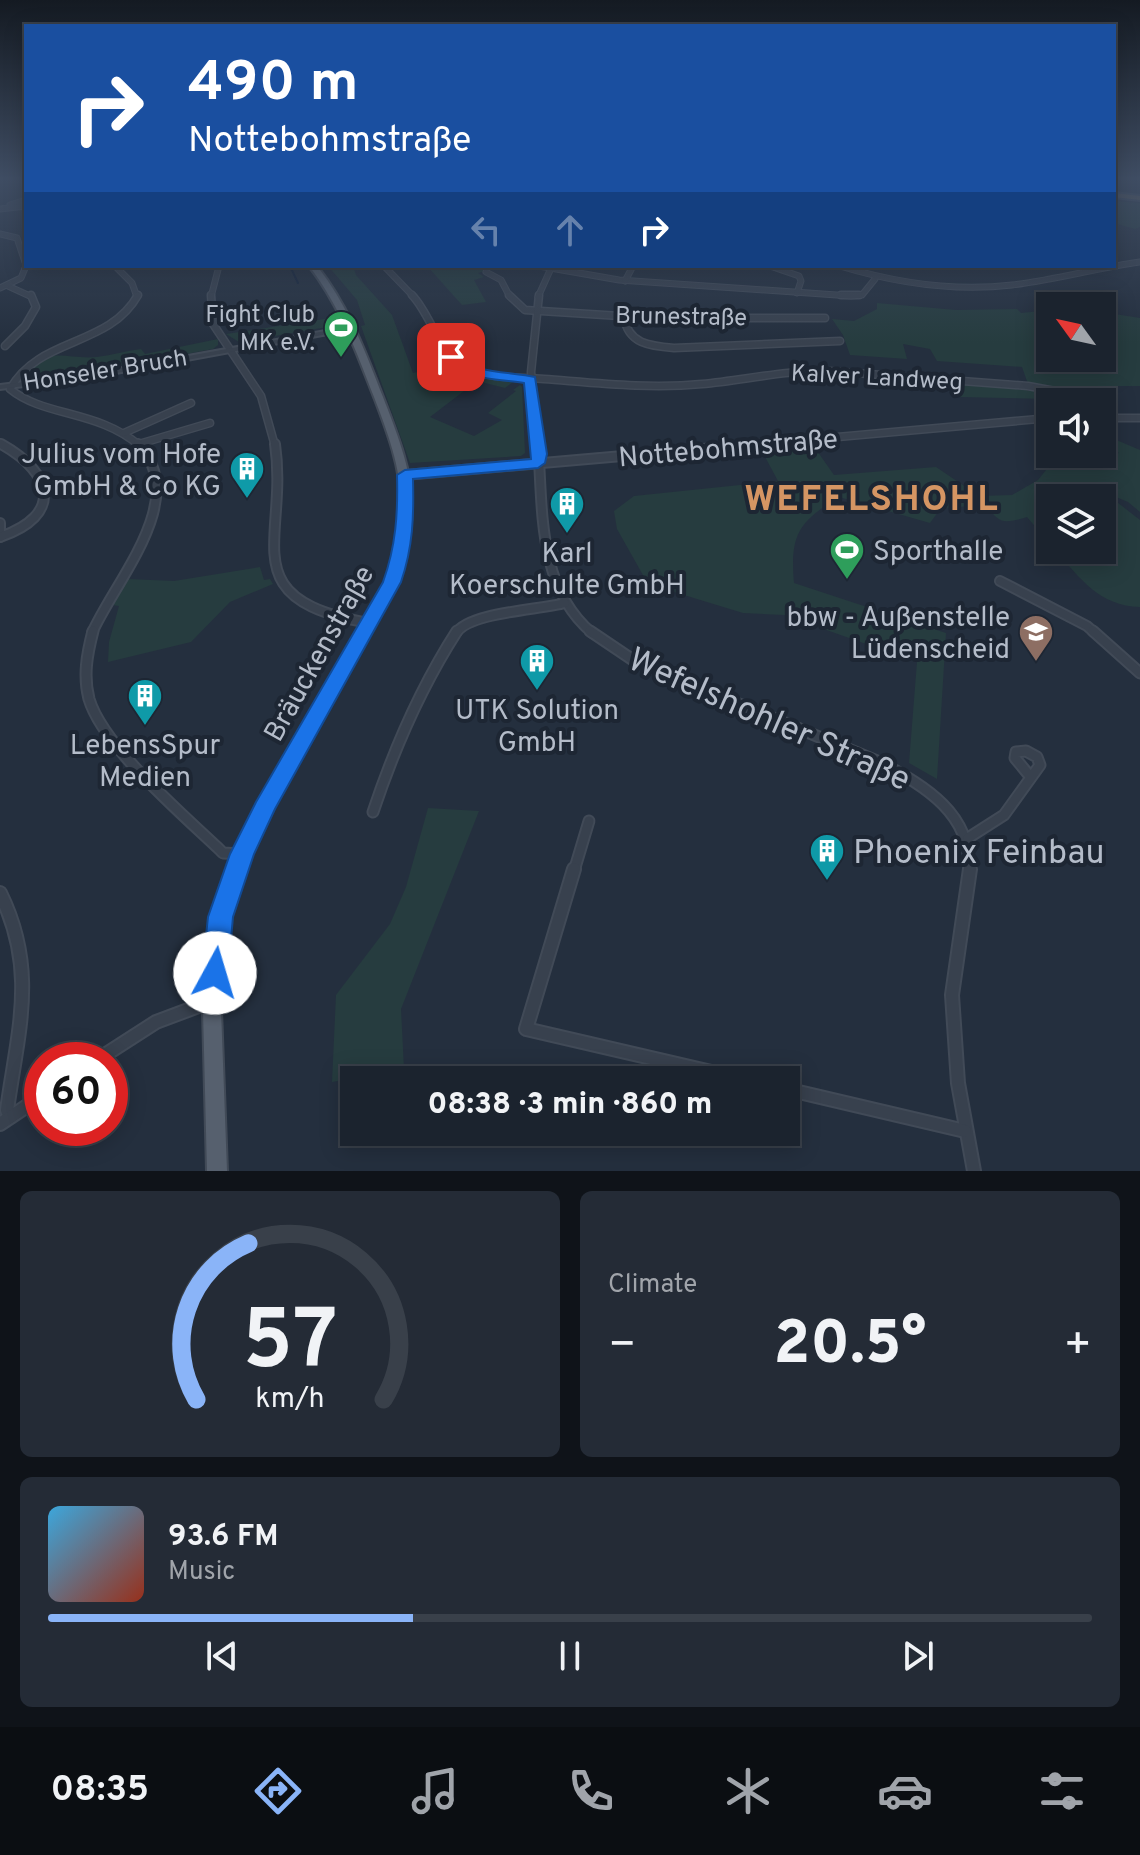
<!DOCTYPE html>
<meta charset="utf-8">
<style>
:root{--surface:#1b232e;--page:#242b36;--text:#f1f3f6;--muted:#a0a4aa;--line:#39404a;--accent:#8ab4f8}
body{margin:0;font-family:Overpass,sans-serif;background:var(--page);color:var(--text);height:100vh;display:flex;flex-direction:column;font-size:30px;white-space:nowrap}
*{box-sizing:border-box;margin:0}
p{font-size:26px;color:var(--muted)}
.icon{flex:none;width:44px;height:44px;fill:none;stroke:currentColor;stroke-width:2;stroke-linecap:round;stroke-linejoin:round}
.map{position:relative;height:1171px;overflow:hidden}
.sheet{display:flex;flex-direction:column;gap:20px;padding:20px;background:#0f1319;flex:1}
.sheet>*{flex:none}
.guide{position:absolute;left:24px;top:24px;width:1092px;height:244px;border-radius:0px;box-shadow:0 4px 20px #0003,0 0 0 2px var(--line);background:#1a4fa0;color:#fff;overflow:hidden}
.needle{width:52px;rotate:303deg}
.tools{position:absolute;left:1036px;top:292px;display:grid;gap:16px}
.tools a{display:grid;place-items:center;width:80px;height:80px;border-radius:0px;background:var(--surface);box-shadow:0 4px 20px #0003,0 0 0 2px var(--line);font-size:40px}
.speed{position:absolute;left:24px;top:1042px;display:flex;gap:16px;font-size:40px;font-weight:700;text-align:center}
.speed>*{display:grid;place-content:center;width:104px;height:104px;border-radius:50%;background:var(--surface);box-shadow:0 4px 20px #0003,0 0 0 2px var(--line);line-height:1}
.speed .limit{border:12px solid #d22;background:#fff;color:#111}
.pin{position:absolute;display:grid;place-items:center;width:68px;height:68px;color:#fff;margin:-34px;border-radius:16px;box-shadow:0 4px 12px #0006}
.me{position:absolute;width:88px;margin:-44px;rotate:6deg;stroke-linejoin:round;filter:drop-shadow(0 0 6px #0008)}
.turn{display:flex;align-items:center;gap:28px;height:168px;padding:0 32px;font-size:36px}
.turn .icon{width:104px;height:104px;stroke-width:2.5}
.turn b{display:block;font-size:56px;line-height:68px}
.lanes{display:flex;align-items:center;height:76px;padding:0 32px;background:#0003;justify-content:center;gap:40px;direction:ltr}
.lanes .off{opacity:.35}
.big{font-size:60px;font-weight:800;line-height:1.1}
.sheet .tile{flex:1;display:flex;flex-direction:column;justify-content:center;gap:12px;min-width:0;padding:0 28px;border-radius:12px;background:var(--page)}
.sheet .dial{align-items:center;gap:0}
.dial svg{height:208px;overflow:visible;fill:none;stroke:var(--line);stroke-width:7;stroke-linecap:round;text-anchor:middle}
.dial text{fill:var(--text);stroke:none}
.song{display:flex;align-items:center;gap:24px}
.cover{width:96px;height:96px;border-radius:12px;background:linear-gradient(135deg,hsl(200 70% 55%),hsl(10 70% 35%))}
.played{height:8px;border-radius:4px;background:linear-gradient(90deg,var(--accent) 35%,var(--line) 35%)}
.keys{display:flex;justify-content:space-around;direction:ltr}
.heat{display:flex;justify-content:space-between;align-items:center;font-size:44px;direction:ltr}
.sheet .tiles{flex:1;display:grid;gap:20px;grid-template-columns:1fr 1fr}
.tile:last-child{grid-column:span 2}
.trip{position:absolute;left:340px;top:1066px;width:460px;height:80px;border-radius:0px;background:var(--surface);box-shadow:0 4px 20px #0003,0 0 0 2px var(--line);font-weight:800;line-height:80px;text-align:center}
.menu{display:flex;height:128px;justify-content:space-around;align-items:center;background:#0b0e12;color:var(--muted)}
.menu .icon{width:56px;height:56px}
.menu .current{color:var(--accent)}
.menu b{font-size:36px;color:var(--text)}
.map>svg:first-child{display:block}
.green{fill:#263c3f}
.lines{fill:none;stroke-linecap:round;stroke-linejoin:round}
.stream{stroke:#17263c;stroke-width:2}
.minor-far4-casing{stroke:#414a57;stroke-width:7}
.minor-far3-casing{stroke:#414a57;stroke-width:9}
.minor-far2-casing{stroke:#414a57;stroke-width:12}
.minor-far1-casing{stroke:#414a57;stroke-width:13}
.minor-casing{stroke:#414a57;stroke-width:16}
.tertiary-casing{stroke:#414a57;stroke-width:4}
.primary-casing{stroke:#414a57;stroke-width:4}
.motorway-casing{stroke:#434c59;stroke-width:4}
.minor-far4{stroke:#38414e;stroke-width:5}
.minor-far3{stroke:#38414e;stroke-width:6}
.minor-far2{stroke:#38414e;stroke-width:8}
.minor-far1{stroke:#38414e;stroke-width:9}
.minor{stroke:#38414e;stroke-width:12}
.tertiary{fill:#38414e;fill-rule:evenodd}
.primary{fill:#56606e;fill-rule:evenodd}
.motorway{fill:#746855;fill-rule:evenodd}
.route{fill:#1a73e8;stroke:#114b97;stroke-width:2}
.labels{text-anchor:middle;stroke-width:8;stroke-linejoin:round;paint-order:stroke}
.far-poi-label{font-size:24px;fill:#b4bcc9;stroke:#1d2633;text-anchor:end}
.far-street-label{font-size:24px;fill:#b4bcc9;stroke:#1d2633}
.street-label{font-size:28px;fill:#b4bcc9;stroke:#1d2633}
.poi-label{font-size:28px;fill:#b4bcc9;stroke:#1d2633}
.near-street-label{font-size:34px;fill:#b4bcc9;stroke:#1d2633}
.near-poi-label{font-size:34px;fill:#b4bcc9;stroke:#1d2633;text-anchor:start}
.district-label{font-size:36px;font-weight:bold;letter-spacing:2px;fill:#d59563;stroke:#1d2633}
</style>
<div class="map">
<svg width="1140" height="1171" viewBox="0 0 1140 1171">
<rect width="100%" height="100%" fill="#242f3e"/>
<g class="green">
<polygon points="1114,201 1140,203 1140,227 1135,229 1114,223"/>
<polygon points="328,266 353,266 356,275 392,315 413,373 453,365 465,372 513,382 505,388 477,381 430,417 474,436 502,420 488,413 516,391 513,390 520,385 522,387 525,453 521,456 410,463 361,326 365,325 357,300"/>
<polygon points="427,266 482,266 488,270 478,273 484,277 474,280 486,302 462,305"/>
<polygon points="877,303 956,310 1017,309 1021,313 1050,310 1050,358 1102,358 1102,312 1140,318 1140,386 1081,386 1068,393 1028,384 1022,367 937,361 930,349 903,344 907,359 850,355 843,335 832,319 854,321 877,309"/>
<polygon points="337,317 339,323 333,326 239,342 226,334"/>
<path d="M218,339V345L213,349L43,380H28L22,376C47,344 65,360 97,357C112,355 126,351 141,349L145,354Z"/>
<polygon points="950,382 1054,393 1046,399 958,397"/>
<path d="M1102,422L1114,439L1140,450V512L1128,502L1104,492L1140,520V607C1099,606 1080,578 1055,550H1102V498H1050V544L1027,517C996,527 998,519 979,496L973,506L941,508L930,523L839,497C798,522 790,535 794,583L946,633L937,779L909,763L917,662L784,615L743,613L648,584L617,529L614,511L634,496L778,481L763,453L815,448L834,475L936,467L979,496L1012,495L1038,480L1054,460L1119,453L1102,439Z"/>
<polygon points="260,567 264,580 270,579 273,584 230,602 191,642 108,662 109,642 119,606 113,605 127,579 174,581"/>
<polygon points="428,808 479,811 401,1009 404,1069 332,1082 336,995 390,924 406,887"/>
</g>
<g class="lines">
<polyline class="stream" points="290,266 298,283"/>
<defs>
<g id="minor-far4">
<polyline points="10,205 26,200"/>
<polyline points="0,209 26,206"/>
<polyline points="0,234 17,238 26,265"/>
<polyline points="115,266 132,283 137,297"/>
<polyline points="384,266 414,297"/>
<polyline points="539,266 619,280 851,296 862,295 875,279"/>
<polyline points="770,266 799,276 801,281 797,293"/>
<path d="M840,266C896,283 953,292 1012,285C1055,280 1097,268 1140,262"/>
<polyline points="486,272 501,280 510,297"/>
<polyline points="625,281 633,266"/>
<polyline points="8,286 32,297"/>
<polyline points="0,288 21,278 26,266"/>
<polyline points="211,297 219,266"/>
<polyline points="538,297 552,266"/>
</g>
<g id="minor-far3">
<path d="M138,295C108,348 40,336 10,389C44,417 99,410 140,446"/>
<polyline points="211,295 213,324 261,396 275,446"/>
<path d="M412,295C432,316 439,355 466,368C488,379 519,377 544,379C597,383 649,389 702,384C745,380 786,370 829,371L1028,386L1055,391L1078,402"/>
<polyline points="509,295 525,310 652,318 825,318"/>
<polyline points="539,295 531,372 539,446"/>
<polyline points="841,295 859,295"/>
<path d="M624,317C628,344 650,346 674,348L840,341"/>
<polyline points="5,346 25,326 36,307 31,295"/>
<polyline points="1102,418 1140,418"/>
<polyline points="124,433 191,403"/>
<polyline points="0,443 5,446"/>
<polyline points="139,444 210,423"/>
<polyline points="738,446 1050,418"/>
</g>
<g id="minor-far2">
<path d="M275,444C289,540 230,599 369,623"/>
<path d="M538,444C543,510 537,586 592,633"/>
<polyline points="405,475 760,444"/>
<polyline points="0,523 0,537"/>
<path d="M0,537C64,515 53,473 1,444"/>
<polyline points="1000,581 1087,626 1095,633"/>
<path d="M92,633C116,579 191,498 138,444"/>
<path d="M456,633C470,612 539,610 565,603"/>
</g>
<g id="minor-far1">
<path d="M93,631C87,654 83,676 89,699C103,746 181,813 218,848L223,853L242,854"/>
<path d="M590,631L633,660L882,763C926,787 972,814 969,871"/>
<polyline points="1093,631 1140,673"/>
<path d="M373,812C394,749 421,687 457,631"/>
<polyline points="968,838 1004,815 1040,765 1037,757 1026,751 1016,752 1015,758 1029,775"/>
<polyline points="574,871 589,821"/>
</g>
<g id="minor">
<polyline points="574,869 526,1029 746,1080"/>
<polyline points="970,869 952,995 958,1083 974,1171"/>
<path d="M0,893C38,970 18,1030 7,1110L10,1117"/>
<polyline points="97,1060 156,1022 212,1001"/>
<polyline points="786,1089 965,1131"/>
<polyline points="0,1124 42,1096"/>
</g>
<polygon id="tertiary" points="353,326 355,327 355,329 89,378 0,389 0,385 89,374"/>
<path id="primary" d="M309,266H317C348,305 365,351 383,397C396,431 411,467 412,504C412,531 406,556 398,582L271,809L250,854L229,917L221,1010L227,1171H207L203,1010L213,917L234,854L256,808L386,582C394,556 401,531 401,504C401,467 387,431 374,397C356,351 340,306 309,266Z"/>
<polygon id="motorway" points="1114,193 1140,196 1140,200 1114,197"/>
</defs>
<use href="#minor-far4" class="minor-far4-casing"/>
<use href="#minor-far3" class="minor-far3-casing"/>
<use href="#minor-far2" class="minor-far2-casing"/>
<use href="#minor-far1" class="minor-far1-casing"/>
<use href="#minor" class="minor-casing"/>
<use href="#tertiary" class="tertiary-casing"/>
<use href="#primary" class="primary-casing"/>
<use href="#motorway" class="motorway-casing"/>
<use href="#minor-far4" class="minor-far4"/>
<use href="#minor-far3" class="minor-far3"/>
<use href="#minor-far2" class="minor-far2"/>
<use href="#minor-far1" class="minor-far1"/>
<use href="#minor" class="minor"/>
<use href="#tertiary" class="tertiary"/>
<use href="#primary" class="primary"/>
<use href="#motorway" class="motorway"/>
</g>
<linearGradient id="sky" x2="0" y2="1"><stop stop-color="#141a22"/><stop offset="0.52" stop-color="#3f4d63"/><stop offset="1" stop-color="#3f4d63" stop-opacity="0"/></linearGradient>
<rect width="1140" height="343" fill="url(#sky)"/>
<path class="route" d="M447,354H456C474,375 510,371 535,377L547,454L545,463L538,468L413,479C414,516 413,547 401,582L275,809L254,854L233,917L228,973L224,981L215,985L206,981L202,973L208,917L230,854L256,802L383,582C396,546 398,513 397,475L405,470L531,459L524,383C497,379 462,380 445,357Z"/>
<defs>
<symbol id="stadium-pin" viewBox="-11 -11 22 30"><path d="M0 17L-7.5 6A9.5 9.5 0 1 1 7.5 6Z" fill="#2e9e5b" stroke="#1d2633"/><path d="M0-5a6.5 5 0 1 0 0 10a6.5 5 0 1 0 0-10ZM-3.5-1.8h7v3.6h-7Z" fill="#fff"/></symbol>
<symbol id="building-pin" viewBox="-11 -11 22 30"><path d="M0 17L-7.5 6A9.5 9.5 0 1 1 7.5 6Z" fill="#0f9aa8" stroke="#1d2633"/><path d="M-4-6H4V6H1V3H-1V6H-4ZM-2.5-4.3h1.7v1.8h-1.7ZM.8-4.3h1.7v1.8H.8ZM-2.5-1h1.7V.8h-1.7ZM.8-1h1.7V.8H.8Z" fill="#fff"/></symbol>
<symbol id="school-pin" viewBox="-11 -11 22 30"><path d="M0 17L-7.5 6A9.5 9.5 0 1 1 7.5 6Z" fill="#8d6e63" stroke="#1d2633"/><path d="M0-5L7-2L0 1L-7-2ZM-4 1L0 2.5L4 1V4Q0 6-4 4Z" fill="#fff"/></symbol>
</defs>
<g fill-rule="evenodd">
<use href="#stadium-pin" x="321" y="308" width="40" height="54"/>
<use href="#building-pin" x="227" y="449" width="40" height="54"/>
<use href="#building-pin" x="547" y="484" width="40" height="54"/>
<use href="#stadium-pin" x="827" y="530" width="40" height="54"/>
<use href="#school-pin" x="1016" y="612" width="40" height="54"/>
<use href="#building-pin" x="517" y="641" width="40" height="54"/>
<use href="#building-pin" x="125" y="676" width="40" height="54"/>
<use href="#building-pin" x="807" y="831" width="40" height="54"/>
</g>
<g class="labels">
<g class="far-poi-label">
<text x="315" y="322">Fight Club<tspan x="315" dy="28">MK e.V.</tspan></text>
</g>
<g class="far-street-label">
<text transform="translate(681 316) rotate(1)" y="8">Brunestraße</text>
<text transform="translate(105 370) rotate(-9)" y="8">Honseler Bruch</text>
<text transform="translate(877 377) rotate(3)" y="8">Kalver Landweg</text>
</g>
<g class="street-label">
<text transform="translate(728 447) rotate(-5)" y="10">Nottebohmstraße</text>
<text transform="translate(318 653) rotate(-61)" y="10">Bräuckenstraße</text>
</g>
<g class="poi-label">
<text x="221" y="463" text-anchor="end">Julius vom Hofe<tspan x="221" dy="32">GmbH &amp; Co KG</tspan></text>
<text x="873" y="560" text-anchor="start">Sporthalle</text>
<text x="567" y="562">Karl<tspan x="567" dy="32">Koerschulte GmbH</tspan></text>
<text x="1010" y="626" text-anchor="end">bbw - Außenstelle<tspan x="1010" dy="32">Lüdenscheid</tspan></text>
<text x="537" y="719">UTK Solution<tspan x="537" dy="32">GmbH</tspan></text>
<text x="145" y="754">LebensSpur<tspan x="145" dy="32">Medien</tspan></text>
</g>
<g class="near-street-label">
<text transform="translate(770 718) rotate(24)" y="12">Wefelshohler Straße</text>
</g>
<g class="near-poi-label">
<text x="853" y="863">Phoenix Feinbau</text>
</g>
<g class="district-label">
<text x="872" y="510">WEFELSHOHL</text>
</g>
</g>
</svg>
<div class="tools">
<a><svg class="needle" viewBox="-14 -14 28 28"><path d="M0-13l5 13h-10z" fill="#e53935"/><path d="M0 13l5-13h-10z" fill="#a0a4aa"/></svg></a>
<a><svg class="icon" aria-label="sound" viewBox="0 0 24 24"><path d="M4 9h4l5-4v14l-5-4H4zM17 9q2 3 0 6"/></svg></a>
<a><svg class="icon" aria-label="layers" viewBox="0 0 24 24"><path d="M12 4l9 5-9 5-9-5zM3 14l9 5 9-5"/></svg></a>
</div>
<div class="speed"><div class="limit">60</div></div>
<div class="pin" style="left:451px;top:357px;background:#d93025"><svg class="icon" aria-label="arrive" viewBox="0 0 24 24"><path d="M6 21V4h12l-3 4 3 4H6"/></svg></div>
<svg class="me" style="left:215px;top:973px" viewBox="-20 -20 40 40"><circle r="19" fill="#fff"/><path d="M0-13L10 11 0 6-10 11z" fill="#1a73e8"/></svg>
<div class="trip">08:38 · 3 min · 860 m</div>
<div class="guide">
<div class="turn"><svg class="icon" aria-label="right" viewBox="0 0 24 24"><path d="M7 20v-9h11M14 6l5 5-5 5"/></svg><div><b>490 m</b>Nottebohmstraße</div></div>
<div class="lanes"><svg class="icon off" aria-label="left" viewBox="0 0 24 24"><path d="M17 20v-9H6M10 6l-5 5 5 5"/></svg><svg class="icon off" aria-label="ahead" viewBox="0 0 24 24"><path d="M12 20V5M6 11l6-6 6 6"/></svg><svg class="icon" aria-label="right" viewBox="0 0 24 24"><path d="M7 20v-9h11M14 6l5 5-5 5"/></svg></div>
</div>
</div>
<section class="sheet">
<div class="tiles">
<div class="tile dial"><svg viewBox="0 0 100 80">
<path d="M14 69A42 42 0 1 1 86 69"/>
<path d="M14 69A42 42 0 0 1 34 9" stroke="#8ab4f8"/>
<text x="50" y="56" font-size="32" font-weight="700">57</text>
<text x="50" y="72" font-size="11">km/h</text>
</svg></div>
<div class="tile"><p>Climate</p>
<div class="heat"><a>−</a><b class="big">20.5°</b><a>+</a></div>
</div>
<div class="tile">
<div class="song"><i class="cover"></i><div><b>93.6 FM</b><p>Music</p></div></div>
<div class="played"></div>
<div class="keys"><svg class="icon" aria-label="previous" viewBox="0 0 24 24"><path d="M18 5L8 12l10 7zM5 5v14"/></svg><svg class="icon" aria-label="pause" viewBox="0 0 24 24"><path d="M8 5v14M16 5v14"/></svg><svg class="icon" aria-label="next" viewBox="0 0 24 24"><path d="M6 5l10 7-10 7zM19 5v14"/></svg></div>
</div>
</div>
</section>
<nav class="menu">
<b>08:35</b>
<svg class="icon current" aria-label="directions" viewBox="0 0 24 24"><path d="M12 3l9 9-9 9-9-9zM9 14v-3h6M13 9l2 2-2 2"/></svg>
<svg class="icon" aria-label="music" viewBox="0 0 24 24"><path d="M9 18V5l10-2v13"/><circle cx="6" cy="18" r="3"/><circle cx="16" cy="16" r="3"/></svg>
<svg class="icon" aria-label="phone" viewBox="0 0 24 24"><path d="M5 4h4l2 5-3 2q2 4 5 5l2-3 5 2v4C11 20 4 13 5 4z"/></svg>
<svg class="icon" aria-label="climate" viewBox="0 0 24 24"><path d="M12 3v18M4 7l16 10M4 17L20 7"/></svg>
<svg class="icon" aria-label="car" viewBox="0 0 24 24"><path d="M5 17H2v-5l4-1 3-4h7l3 4 3 1v5h-3M9 17h6M6 11h13"/><circle cx="7" cy="17" r="2"/><circle cx="17" cy="17" r="2"/></svg>
<svg class="icon" aria-label="filters" viewBox="0 0 24 24"><path d="M4 7h16M4 17h16"/><circle cx="9" cy="7" r="2"/><circle cx="15" cy="17" r="2"/></svg>
</nav>
